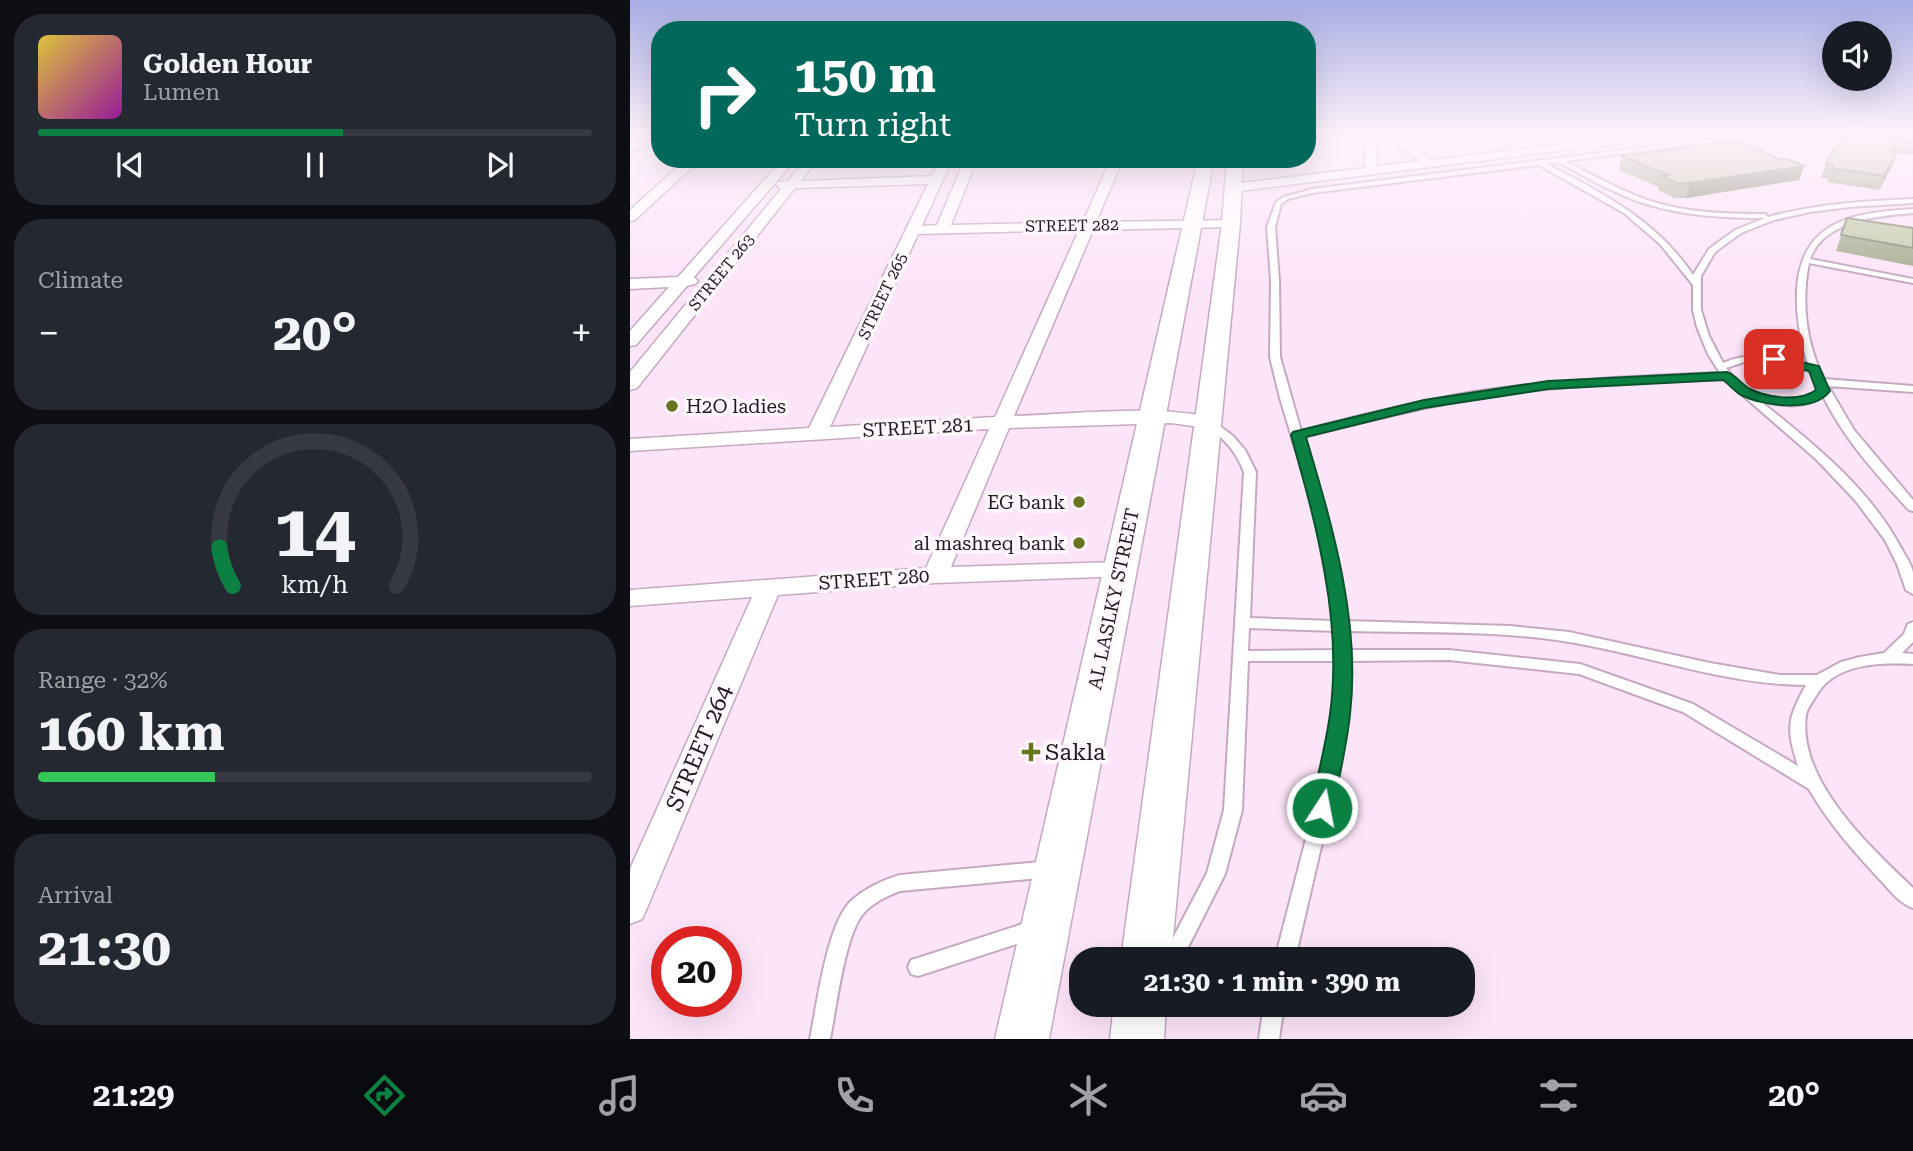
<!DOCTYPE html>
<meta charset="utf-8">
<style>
:root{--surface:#171b24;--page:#242831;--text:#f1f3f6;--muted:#9ea1a6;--line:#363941;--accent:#0b8043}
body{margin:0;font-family:"Roboto Serif",serif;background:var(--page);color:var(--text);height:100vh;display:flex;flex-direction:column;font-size:26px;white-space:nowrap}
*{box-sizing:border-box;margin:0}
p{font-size:23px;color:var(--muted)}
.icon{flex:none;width:38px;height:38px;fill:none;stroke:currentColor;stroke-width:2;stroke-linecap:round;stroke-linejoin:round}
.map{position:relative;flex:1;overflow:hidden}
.side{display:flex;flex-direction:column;gap:14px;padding:14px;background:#0d0f14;width:630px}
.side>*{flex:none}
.top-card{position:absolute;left:21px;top:21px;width:665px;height:147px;border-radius:28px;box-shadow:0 7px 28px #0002;background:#00695c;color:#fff;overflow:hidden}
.fabs{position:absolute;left:1192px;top:21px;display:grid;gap:14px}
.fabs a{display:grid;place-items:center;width:70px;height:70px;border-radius:50%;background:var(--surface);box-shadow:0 7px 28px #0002;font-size:35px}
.speed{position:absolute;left:21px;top:926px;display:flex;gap:14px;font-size:35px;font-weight:700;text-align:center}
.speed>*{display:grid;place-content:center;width:91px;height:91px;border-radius:50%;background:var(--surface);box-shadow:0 7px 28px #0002;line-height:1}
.speed .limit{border:10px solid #d22;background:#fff;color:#111}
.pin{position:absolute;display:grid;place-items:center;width:60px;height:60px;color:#fff;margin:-30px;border-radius:14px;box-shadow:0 4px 10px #0006}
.me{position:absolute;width:77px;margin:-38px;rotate:11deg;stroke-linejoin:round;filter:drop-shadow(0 0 5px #0008)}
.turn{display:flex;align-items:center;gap:24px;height:147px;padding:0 28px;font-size:32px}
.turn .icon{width:91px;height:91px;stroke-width:2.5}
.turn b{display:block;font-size:49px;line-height:60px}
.big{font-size:52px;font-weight:700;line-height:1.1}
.side .card{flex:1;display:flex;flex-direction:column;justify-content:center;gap:10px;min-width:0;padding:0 24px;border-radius:28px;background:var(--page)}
.side .dial{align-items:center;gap:0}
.dial svg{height:182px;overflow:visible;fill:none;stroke:var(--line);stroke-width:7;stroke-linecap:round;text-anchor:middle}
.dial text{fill:var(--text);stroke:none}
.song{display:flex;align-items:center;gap:21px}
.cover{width:84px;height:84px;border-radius:10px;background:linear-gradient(135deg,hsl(50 70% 55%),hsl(300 70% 35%))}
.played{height:7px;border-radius:4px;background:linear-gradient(90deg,var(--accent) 55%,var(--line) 55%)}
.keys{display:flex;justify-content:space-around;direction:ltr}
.heat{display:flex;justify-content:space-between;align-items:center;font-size:38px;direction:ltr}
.charge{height:10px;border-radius:5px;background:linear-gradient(90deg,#34c759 32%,var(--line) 0)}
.trip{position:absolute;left:439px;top:947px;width:406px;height:70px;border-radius:28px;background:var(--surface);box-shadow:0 7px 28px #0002;font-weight:700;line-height:70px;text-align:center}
.menu{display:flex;height:112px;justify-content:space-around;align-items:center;background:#090b0e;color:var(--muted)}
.menu .icon{width:49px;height:49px}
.menu .on{color:var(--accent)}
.menu b{font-size:32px;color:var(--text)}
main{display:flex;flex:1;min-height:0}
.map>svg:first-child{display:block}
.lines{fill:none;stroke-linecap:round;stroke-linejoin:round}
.service-casing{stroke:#c5a9c1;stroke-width:4}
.minor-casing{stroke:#c5a9c1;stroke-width:3}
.tertiary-casing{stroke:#c5a9c1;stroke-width:4}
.secondary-casing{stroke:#c5a9c1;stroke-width:3}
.path{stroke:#b09dad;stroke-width:2.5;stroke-dasharray:2 2.5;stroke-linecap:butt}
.service{fill:#fff;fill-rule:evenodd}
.minor{fill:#fff;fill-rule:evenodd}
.tertiary{fill:#fff;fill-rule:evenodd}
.secondary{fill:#fff;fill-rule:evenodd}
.wall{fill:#a9af93}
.shaded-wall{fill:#8a8f78}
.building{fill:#c5ccab;stroke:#8a8f78;stroke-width:2}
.route{fill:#0b8043;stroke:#07532c;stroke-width:2}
.poi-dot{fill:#68741f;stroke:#fff9fd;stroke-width:2.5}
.labels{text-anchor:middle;stroke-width:7;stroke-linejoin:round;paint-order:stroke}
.far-street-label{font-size:16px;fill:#231922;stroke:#fff9fd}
.poi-label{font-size:19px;fill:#231922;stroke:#fff9fd;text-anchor:end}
.street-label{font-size:19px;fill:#231922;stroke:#fff9fd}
.near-street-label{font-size:23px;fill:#231922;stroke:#fff9fd}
.near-poi-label{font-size:23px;fill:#231922;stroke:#fff9fd;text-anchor:start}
</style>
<main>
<section class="side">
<div class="card">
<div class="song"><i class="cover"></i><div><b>Golden Hour</b><p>Lumen</p></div></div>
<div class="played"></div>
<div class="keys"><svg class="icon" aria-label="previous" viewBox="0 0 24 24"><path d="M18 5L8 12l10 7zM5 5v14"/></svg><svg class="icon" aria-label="pause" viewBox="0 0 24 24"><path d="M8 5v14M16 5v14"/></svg><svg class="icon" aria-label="next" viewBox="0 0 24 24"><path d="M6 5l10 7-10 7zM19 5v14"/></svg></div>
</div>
<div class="card"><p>Climate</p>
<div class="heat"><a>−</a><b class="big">20°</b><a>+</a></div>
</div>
<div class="card dial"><svg viewBox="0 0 100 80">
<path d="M14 69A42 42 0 1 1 86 69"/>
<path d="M14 69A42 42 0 0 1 8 52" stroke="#0b8043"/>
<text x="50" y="56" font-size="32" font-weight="700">14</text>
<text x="50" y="72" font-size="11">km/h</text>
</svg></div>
<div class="card"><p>Range · 32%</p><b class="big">160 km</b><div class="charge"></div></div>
<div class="card"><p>Arrival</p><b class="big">21:30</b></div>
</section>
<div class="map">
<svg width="1283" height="1039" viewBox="0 0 1283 1039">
<rect width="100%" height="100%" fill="#fde5f9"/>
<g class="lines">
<defs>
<g id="service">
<path d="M1115,135H1133L935,161C963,175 991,191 1020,201C1057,213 1097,214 1135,214L1138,217C1185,204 1234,201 1283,199V203L1219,207L1180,212L1144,220L1111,233L1085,252L1071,276V310L1079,336L1093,363C1121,351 1150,356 1178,364C1170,339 1166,316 1167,290C1171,220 1223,213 1283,209V213C1248,216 1194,220 1180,259L1283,279V283L1179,263C1171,302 1176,344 1194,379L1283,386V392L1198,386L1224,430L1283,500V511L1279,510C1247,475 1214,439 1193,396C1174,410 1150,406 1129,400C1181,442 1239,487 1271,548C1275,556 1282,564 1283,573C1283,579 1283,588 1283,594L1276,590L1267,564L1255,540L1225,500L1187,460L1094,379C1018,382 941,384 866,395C800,405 736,421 673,437L696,511L718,621L880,626L939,632L1080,663L1150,675H1187L1211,662L1230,657L1254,653L1274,634L1278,624L1283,622V642L1272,653L1283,654V664C1251,662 1204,663 1186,696C1182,702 1177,709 1176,715C1167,780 1240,847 1283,888V908C1271,904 1262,893 1254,884C1226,854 1199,824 1179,789L1053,712L949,674L819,660L720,661L719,713L700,808L665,959H645L684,808L703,713L705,661H618L612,810L595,874L552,959H532L577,873L594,810L614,472C606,451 594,438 575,425L574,423L575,421H583L603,436L615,450L626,472L620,618L704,621L684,511L650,398L640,357L641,280L637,227L646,202L654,197L682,189ZM928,162C956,177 985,194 1016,204C1055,216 1095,218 1135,218L1105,230L1079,249L1063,275C1026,220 974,194 917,164ZM909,165L994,213L1030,244L1063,285V310L1067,327L1078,354L1090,373C1008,376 925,380 844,392C785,402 728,416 671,431L650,357L649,280L645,227L651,204L658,199L682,193ZM1125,361L1149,363L1181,371L1189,389C1171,404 1135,400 1116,388C1108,384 1102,375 1096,368L1114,362ZM619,628L705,631L706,650L618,651ZM719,631C792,633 867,630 939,642C1018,655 1096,685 1176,685C1157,720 1156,728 1168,766L1063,704L950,664L819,650H720Z"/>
<path d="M420,861L426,863L429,869L426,875L420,877L270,891C258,895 241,904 233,914C215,935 206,1009 200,1039H180C187,1005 197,922 222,900C236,888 253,880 270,875Z"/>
<polygon points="405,920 412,923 414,929 412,935 405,938 288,976 281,974 278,967 281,960 288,958"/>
<polygon points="634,1004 654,1004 649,1039 629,1039"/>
</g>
<g id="minor">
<polygon points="735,135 747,135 747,166 790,161 753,135 766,135 803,160 1003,135 1036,135 1031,138 602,192 596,188 602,184 735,168"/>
<polygon points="66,159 86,159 60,169 5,220 0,221 0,210 52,163"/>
<polygon points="153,159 166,159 64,277 68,281 65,284 57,286 6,345 0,346 0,331 39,287 0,289 0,279 48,277"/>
<path d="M176,159H188L171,181L302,176L310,159H322L292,226L307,225L335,159H347L321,225L453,222L481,159H493L466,222L606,220L608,223L601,227L463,230L384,416C444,414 527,404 583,418L586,422L583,426L576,428L541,423L379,428L321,567L489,562L498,564L501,570L498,576L305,583L148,595L17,908L12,919L0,924V869L122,597L0,606V590L296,568L359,429L0,451V439L179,428L298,184L165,188L7,388L0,390V372L151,189L146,185L148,182L158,181ZM449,230L365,417L200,427L288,234Z"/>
</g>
<polygon id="tertiary" points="30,136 30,144 0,151 0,143"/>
<g id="secondary">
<polygon points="568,159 584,159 419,1039 365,1039"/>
<polygon points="597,159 613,159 610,223 541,959 491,959 592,223"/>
<polygon points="484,1004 536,1004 534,1039 480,1039"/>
</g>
</defs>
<use href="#service" class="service-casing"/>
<use href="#minor" class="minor-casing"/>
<use href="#tertiary" class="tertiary-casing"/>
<use href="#secondary" class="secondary-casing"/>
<polyline class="path" points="871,135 881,140"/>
<use href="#service" class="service"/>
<use href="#minor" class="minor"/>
<use href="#tertiary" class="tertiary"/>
<use href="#secondary" class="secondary"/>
</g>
<g class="wall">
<polygon points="1212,135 1283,135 1283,155 1266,153 1262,166 1249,190 1197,182 1198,179 1191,178 1196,164 1208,144"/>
<polygon points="1052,146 1151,160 1174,166 1169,180 1056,198 1044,198 1028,190 1029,187 989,170 992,156 1052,148"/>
<polygon points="1217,218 1283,228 1283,266 1206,251"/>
</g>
<g class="shaded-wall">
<polygon points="1267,152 1262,166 1249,190 1254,176"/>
<polygon points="1174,166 1169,180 1056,198 1060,183"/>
</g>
<g class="building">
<polygon points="1212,135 1283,135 1283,141 1268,139 1261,151 1267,152 1254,176 1202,168 1203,165 1196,164 1207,144 1211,144 1213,140 1210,139"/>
<polygon points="1110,141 1151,160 1157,159 1174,166 1060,183 1048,184 1032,176 1038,175 992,156 1056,148 1052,146"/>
<polygon points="1217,218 1283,228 1283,248 1211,235"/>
</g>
<linearGradient id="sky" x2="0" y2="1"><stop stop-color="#a7ace3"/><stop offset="0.48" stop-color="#fef3fc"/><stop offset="1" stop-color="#fef3fc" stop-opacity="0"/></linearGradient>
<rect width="1283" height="281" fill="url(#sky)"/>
<path class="route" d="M1144,356L1189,366L1200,391C1184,413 1133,406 1111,395C1104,391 1099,384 1093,380L918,389L794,408L676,437C702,525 731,621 720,714C717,745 709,777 703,808L700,815L692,818L684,815L681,808C687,777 696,745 700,714C713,620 686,524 661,435L663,432L794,400L918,381L1097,372C1106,375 1111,384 1120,389C1138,398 1170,402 1186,390L1179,371L1140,362L1138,359Z"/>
<g class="poi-dot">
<circle cx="42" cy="406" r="7"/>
<circle cx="449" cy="502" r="7"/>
<circle cx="449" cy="543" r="7"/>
<path d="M397.5 741.5h7v7h7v7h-7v7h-7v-7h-7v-7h7z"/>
</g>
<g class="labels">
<g class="far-street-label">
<text transform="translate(442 225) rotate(-1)" y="6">STREET 282</text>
<text transform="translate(91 272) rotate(-51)" y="6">STREET 263</text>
<text transform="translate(252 296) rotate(-65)" y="6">STREET 265</text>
</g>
<g class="poi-label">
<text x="56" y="413" text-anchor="start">H2O ladies</text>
<text x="435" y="509">EG bank</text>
<text x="435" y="550">al mashreq bank</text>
</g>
<g class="street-label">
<text transform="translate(288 427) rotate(-3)" y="7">STREET 281</text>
<text transform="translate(244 579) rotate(-4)" y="7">STREET 280</text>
<text transform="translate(483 599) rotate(-78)" y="7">AL LASLKY STREET</text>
</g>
<g class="near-street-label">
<text transform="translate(69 748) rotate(-67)" y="8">STREET 264</text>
</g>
<g class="near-poi-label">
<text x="415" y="760">Sakla</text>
</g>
</g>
</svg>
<div class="fabs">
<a><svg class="icon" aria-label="sound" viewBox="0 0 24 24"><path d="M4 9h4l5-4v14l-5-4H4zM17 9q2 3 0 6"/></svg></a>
</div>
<div class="speed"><div class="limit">20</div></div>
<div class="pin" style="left:1144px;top:359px;background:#d93025"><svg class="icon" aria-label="arrive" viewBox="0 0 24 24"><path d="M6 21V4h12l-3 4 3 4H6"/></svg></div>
<svg class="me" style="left:692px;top:808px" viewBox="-20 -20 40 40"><circle r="17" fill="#0b8043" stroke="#fff" stroke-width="3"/><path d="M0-11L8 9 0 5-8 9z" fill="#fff"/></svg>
<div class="trip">21:30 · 1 min · 390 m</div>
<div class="top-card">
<div class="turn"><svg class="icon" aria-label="right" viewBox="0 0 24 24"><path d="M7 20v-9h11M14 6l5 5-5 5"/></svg><div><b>150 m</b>Turn right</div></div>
</div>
</div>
</main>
<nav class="menu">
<b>21:29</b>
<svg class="icon on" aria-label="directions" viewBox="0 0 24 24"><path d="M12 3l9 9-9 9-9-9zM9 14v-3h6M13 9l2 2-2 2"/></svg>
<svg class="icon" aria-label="music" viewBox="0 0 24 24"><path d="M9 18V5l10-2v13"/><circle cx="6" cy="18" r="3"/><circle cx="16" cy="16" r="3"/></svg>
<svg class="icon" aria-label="phone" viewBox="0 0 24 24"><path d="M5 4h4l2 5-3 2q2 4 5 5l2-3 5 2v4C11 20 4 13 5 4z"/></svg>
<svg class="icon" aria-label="climate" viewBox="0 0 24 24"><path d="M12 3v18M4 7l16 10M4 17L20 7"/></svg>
<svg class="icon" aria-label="car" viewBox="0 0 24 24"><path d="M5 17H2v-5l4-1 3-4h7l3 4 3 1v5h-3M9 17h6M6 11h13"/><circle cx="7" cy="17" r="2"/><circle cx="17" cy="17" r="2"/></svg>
<svg class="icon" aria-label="filters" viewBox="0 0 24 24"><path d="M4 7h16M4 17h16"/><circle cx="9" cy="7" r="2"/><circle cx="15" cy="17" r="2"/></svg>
<b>20°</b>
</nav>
